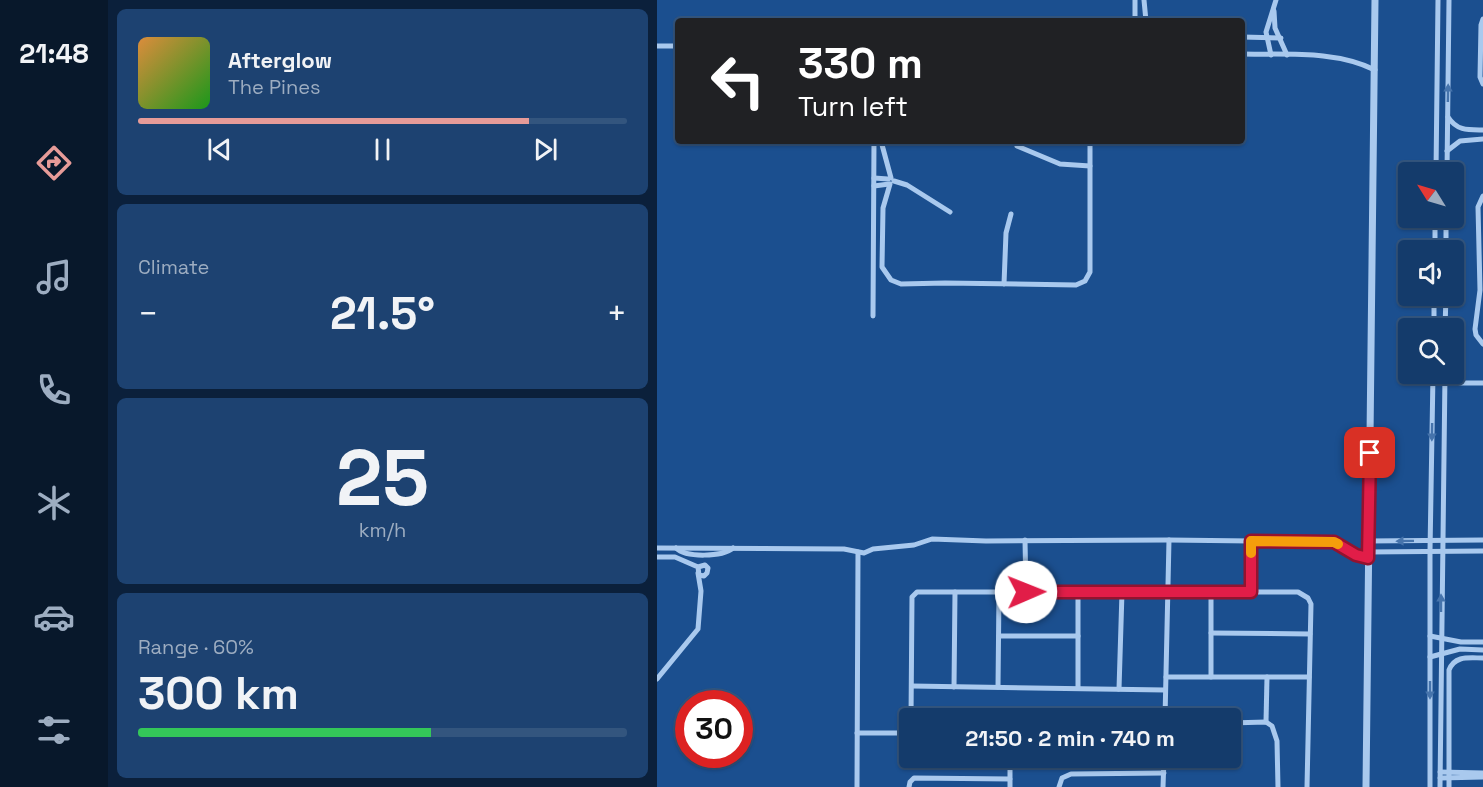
<!DOCTYPE html>
<meta charset="utf-8">
<style>
:root{--surface:#143b6b;--page:#1d4271;--text:#f1f3f6;--muted:#9dadc1;--line:#33557e;--accent:#e69b98}
body{margin:0;font-family:"Space Grotesk",sans-serif;background:var(--page);color:var(--text);height:100vh;display:flex;flex-direction:column;font-size:22px;white-space:nowrap}
*{box-sizing:border-box;margin:0}
p{font-size:20px;color:var(--muted)}
.icon{flex:none;width:33px;height:33px;fill:none;stroke:currentColor;stroke-width:2;stroke-linecap:round;stroke-linejoin:round}
.map{position:relative;flex:1;overflow:hidden}
.side{display:flex;flex-direction:column;gap:9px;padding:9px;background:#0b203b;width:549px}
.side>*{flex:none}
.hud{position:absolute;left:18px;top:18px;width:570px;height:126px;border-radius:6px;box-shadow:0 2px 4px #0004,0 0 0 2px var(--line);background:#202124;color:#fff;overflow:hidden}
.needle{width:39px;rotate:307deg}
.tools{position:absolute;left:741px;top:162px;display:grid;gap:12px}
.tools a{display:grid;place-items:center;width:66px;height:66px;border-radius:6px;background:var(--surface);box-shadow:0 2px 4px #0004,0 0 0 2px var(--line);font-size:30px}
.speed{position:absolute;left:18px;top:690px;display:flex;gap:12px;font-size:30px;font-weight:700;text-align:center}
.speed>*{display:grid;place-content:center;width:78px;height:78px;border-radius:50%;background:var(--surface);box-shadow:0 2px 4px #0004,0 0 0 2px var(--line);line-height:1}
.speed .limit{border:9px solid #d22;background:#fff;color:#111}
.pin{position:absolute;display:grid;place-items:center;width:51px;height:51px;color:#fff;margin:-26px;border-radius:12px;box-shadow:0 3px 9px #0006}
.me{position:absolute;width:66px;margin:-33px;rotate:89deg;stroke-linejoin:round;filter:drop-shadow(0 0 4px #0008)}
.turn{display:flex;align-items:center;gap:21px;height:126px;padding:0 24px;font-size:27px}
.turn .icon{width:78px;height:78px;stroke-width:2.5}
.turn b{display:block;font-size:42px;line-height:51px}
.big{font-size:45px;font-weight:700;line-height:1.1}
.side .tile{flex:1;display:flex;flex-direction:column;justify-content:center;gap:9px;min-width:0;padding:0 21px;border-radius:9px;background:var(--page)}
.side .dial{align-items:center;gap:0}
.dial b{font-size:78px;line-height:1}
.song{display:flex;align-items:center;gap:18px}
.cover{width:72px;height:72px;border-radius:9px;background:linear-gradient(135deg,hsl(30 70% 55%),hsl(120 70% 35%))}
.played{height:6px;border-radius:3px;background:linear-gradient(90deg,var(--accent) 80%,var(--line) 80%)}
.keys{display:flex;justify-content:space-around;direction:ltr}
.heat{display:flex;justify-content:space-between;align-items:center;font-size:33px;direction:ltr}
.charge{height:9px;border-radius:4px;background:linear-gradient(90deg,#34c759 60%,var(--line) 0)}
.trip{position:absolute;left:242px;top:708px;width:342px;height:60px;border-radius:6px;background:var(--surface);box-shadow:0 2px 4px #0004,0 0 0 2px var(--line);font-weight:700;line-height:60px;text-align:center}
main{display:flex;flex:1;min-height:0}
.menu{display:flex;flex-direction:column;width:108px;justify-content:space-around;align-items:center;background:#08182b;color:var(--muted)}
.menu .icon{width:42px;height:42px}
.menu .active{color:var(--accent)}
.menu b{font-size:27px;color:var(--text)}
.map>svg:first-child{display:block}
.lines{fill:none;stroke-linecap:round;stroke-linejoin:round}
.minor{stroke:#a9c9ee;stroke-width:5}
.tertiary{stroke:#a9c9ee;stroke-width:7}
.oneway{fill:#4674ac}
.route-casing{stroke:#92132f;stroke-width:15}
.route{stroke:#e11d48;stroke-width:10}
.slow{stroke:#f59e0b;stroke-width:10}
</style>
<main>
<nav class="menu">
<b>21:48</b>
<svg class="icon active" aria-label="directions" viewBox="0 0 24 24"><path d="M12 3l9 9-9 9-9-9zM9 14v-3h6M13 9l2 2-2 2"/></svg>
<svg class="icon" aria-label="music" viewBox="0 0 24 24"><path d="M9 18V5l10-2v13"/><circle cx="6" cy="18" r="3"/><circle cx="16" cy="16" r="3"/></svg>
<svg class="icon" aria-label="phone" viewBox="0 0 24 24"><path d="M5 4h4l2 5-3 2q2 4 5 5l2-3 5 2v4C11 20 4 13 5 4z"/></svg>
<svg class="icon" aria-label="climate" viewBox="0 0 24 24"><path d="M12 3v18M4 7l16 10M4 17L20 7"/></svg>
<svg class="icon" aria-label="car" viewBox="0 0 24 24"><path d="M5 17H2v-5l4-1 3-4h7l3 4 3 1v5h-3M9 17h6M6 11h13"/><circle cx="7" cy="17" r="2"/><circle cx="17" cy="17" r="2"/></svg>
<svg class="icon" aria-label="filters" viewBox="0 0 24 24"><path d="M4 7h16M4 17h16"/><circle cx="9" cy="7" r="2"/><circle cx="15" cy="17" r="2"/></svg>
</nav>
<section class="side">
<div class="tile">
<div class="song"><i class="cover"></i><div><b>Afterglow</b><p>The Pines</p></div></div>
<div class="played"></div>
<div class="keys"><svg class="icon" aria-label="previous" viewBox="0 0 24 24"><path d="M18 5L8 12l10 7zM5 5v14"/></svg><svg class="icon" aria-label="pause" viewBox="0 0 24 24"><path d="M8 5v14M16 5v14"/></svg><svg class="icon" aria-label="next" viewBox="0 0 24 24"><path d="M6 5l10 7-10 7zM19 5v14"/></svg></div>
</div>
<div class="tile"><p>Climate</p>
<div class="heat"><a>−</a><b class="big">21.5°</b><a>+</a></div>
</div>
<div class="tile dial"><b>25</b><p>km/h</p></div>
<div class="tile"><p>Range · 60%</p><b class="big">300 km</b><div class="charge"></div></div>
</section>
<div class="map">
<svg width="826" height="787" viewBox="0 0 826 787">
<rect width="100%" height="100%" fill="#1b4f8f"/>
<g class="lines">
<g class="minor">
<polyline points="487,0 489,21"/>
<polyline points="617,11 618,28 630,55"/>
<polyline points="826,19 824,25 823,77 826,84"/>
<polyline points="478,21 478,0"/>
<polyline points="585,37 624,38"/>
<polyline points="0,46 21,46"/>
<path d="M585,54C629,55 678,50 718,70"/>
<polyline points="614,55 609,32 619,0"/>
<path d="M791,117C800,131 811,130 826,130"/>
<polyline points="224,141 234,178"/>
<polyline points="360,146 403,164 433,166"/>
<polyline points="790,151 803,141 826,139"/>
<polyline points="779,172 781,0"/>
<polyline points="790,172 792,0"/>
<polyline points="217,178 231,179"/>
<polyline points="237,181 250,185 293,212"/>
<polyline points="233,184 226,208 225,267 234,280 244,284 288,283 419,285 428,281 433,272 433,141"/>
<polyline points="217,186 232,184"/>
<polyline points="826,196 821,207 823,290 818,329 819,335 826,344"/>
<polyline points="778,250 778,218"/>
<polyline points="789,250 789,218"/>
<polyline points="347,284 349,233 354,214"/>
<polyline points="216,316 217,141"/>
<polyline points="777,328 777,296"/>
<polyline points="788,328 789,296"/>
<polyline points="788,383 826,383"/>
<polyline points="368,540 369,592"/>
<polyline points="711,541 826,540"/>
<polyline points="0,548 187,549 207,553 216,549 257,545 275,539 329,541 512,540 677,542 699,555 711,558"/>
<path d="M19,548C29,558 65,557 76,548"/>
<polyline points="711,552 826,551"/>
<polyline points="0,557 18,557 41,567 48,565 51,568 50,573 47,576 42,575 41,567"/>
<polyline points="594,592 594,541"/>
<polyline points="554,633 653,634"/>
<polyline points="342,636 421,636"/>
<polyline points="773,636 804,642 826,642"/>
<polyline points="773,657 803,649 826,650"/>
<polyline points="509,677 652,677"/>
<polyline points="554,677 554,592"/>
<polyline points="0,679 41,629 44,591 41,573"/>
<polyline points="255,686 508,690"/>
<polyline points="297,687 298,592"/>
<polyline points="341,687 342,592"/>
<polyline points="421,688 421,592"/>
<polyline points="462,689 465,592"/>
<polyline points="254,718 255,597 260,592 641,592 651,598 654,604 650,787"/>
<polyline points="508,718 512,540"/>
<polyline points="609,722 610,677"/>
<polyline points="573,723 609,722 615,726 620,741 621,787"/>
<polyline points="200,733 252,733"/>
<polyline points="783,772 826,773"/>
<polyline points="783,778 826,777"/>
<polyline points="200,787 201,552"/>
<polyline points="252,787 253,782 257,778 353,779"/>
<polyline points="353,787 353,758"/>
<polyline points="402,787 405,778 414,774 507,773"/>
<polyline points="506,787 507,758"/>
<polyline points="773,787 773,551 776,374"/>
<polyline points="783,787 788,374"/>
<path d="M792,787V670C798,655 812,658 826,658"/>
</g>
<polyline class="tertiary" points="709,787 718,0"/>
</g>
<defs><path id="oneway-solid" d="M-6-.8H1V-3.2L6.5 0L1 3.2V.8H-6Z" transform="scale(1.5)"/></defs>
<g class="oneway">
<use href="#oneway-solid" transform="translate(791 93) rotate(-89)"/>
<use href="#oneway-solid" transform="translate(775 432) rotate(91)"/>
<use href="#oneway-solid" transform="translate(748 541) rotate(179)"/>
<use href="#oneway-solid" transform="translate(784 603) rotate(-90)"/>
<use href="#oneway-solid" transform="translate(773 690) rotate(90)"/>
</g>
<g class="lines">
<defs>
<polyline id="route" points="369,592 594,592 594,541 677,542 699,555 711,558 713,453"/>
</defs>
<use href="#route" class="route-casing"/>
<use href="#route" class="route"/>
<polyline class="slow" points="594,553 594,541 677,542 681,544"/>
</g>
</svg>
<div class="tools">
<a><svg class="needle" viewBox="-14 -14 28 28"><path d="M0-13l5 13h-10z" fill="#e53935"/><path d="M0 13l5-13h-10z" fill="#9dadc1"/></svg></a>
<a><svg class="icon" aria-label="sound" viewBox="0 0 24 24"><path d="M4 9h4l5-4v14l-5-4H4zM17 9q2 3 0 6"/></svg></a>
<a><svg class="icon" aria-label="search" viewBox="0 0 24 24"><circle cx="10" cy="10" r="6"/><path d="M15 15l6 6"/></svg></a>
</div>
<div class="speed"><div class="limit">30</div></div>
<div class="pin" style="left:713px;top:453px;background:#d93025"><svg class="icon" aria-label="arrive" viewBox="0 0 24 24"><path d="M6 21V4h12l-3 4 3 4H6"/></svg></div>
<svg class="me" style="left:369px;top:592px" viewBox="-20 -20 40 40"><circle r="19" fill="#fff"/><path d="M0-13L10 11 0 6-10 11z" fill="#e11d48"/></svg>
<div class="trip">21:50 · 2 min · 740 m</div>
<div class="hud">
<div class="turn"><svg class="icon" aria-label="left" viewBox="0 0 24 24"><path d="M17 20v-9H6M10 6l-5 5 5 5"/></svg><div><b>330 m</b>Turn left</div></div>
</div>
</div>
</main>
